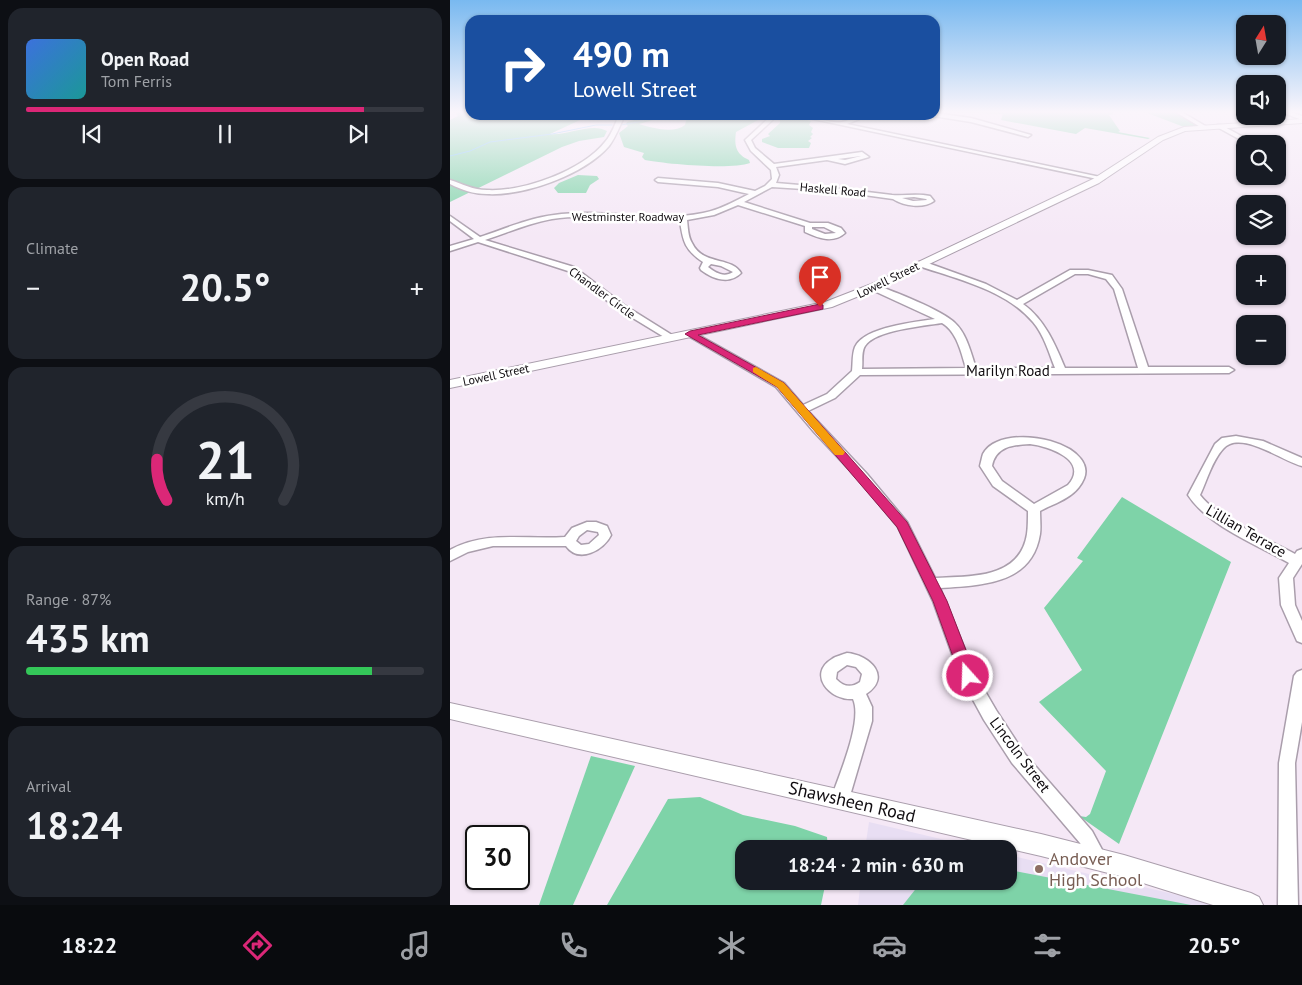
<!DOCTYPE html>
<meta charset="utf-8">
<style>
:root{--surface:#171b24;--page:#20242c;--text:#f1f3f6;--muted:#9ea1a6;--line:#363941;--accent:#db2777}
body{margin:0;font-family:"PT Sans",sans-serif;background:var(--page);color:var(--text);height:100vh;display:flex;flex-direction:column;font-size:19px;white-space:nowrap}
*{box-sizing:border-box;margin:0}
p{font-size:16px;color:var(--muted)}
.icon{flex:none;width:28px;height:28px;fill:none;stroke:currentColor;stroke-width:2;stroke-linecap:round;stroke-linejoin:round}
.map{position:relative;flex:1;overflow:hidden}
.panel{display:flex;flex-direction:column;gap:8px;padding:8px;background:#0d0f14;width:450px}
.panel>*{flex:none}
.guide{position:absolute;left:15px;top:15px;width:475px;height:105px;border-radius:15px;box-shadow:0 1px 4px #0004;background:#1a4fa0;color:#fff;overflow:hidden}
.needle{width:32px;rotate:11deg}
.tools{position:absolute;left:786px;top:15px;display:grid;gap:10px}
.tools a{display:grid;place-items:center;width:50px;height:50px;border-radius:10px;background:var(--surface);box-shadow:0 1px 4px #0004;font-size:25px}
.speed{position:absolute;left:15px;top:825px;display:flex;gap:10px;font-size:25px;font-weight:700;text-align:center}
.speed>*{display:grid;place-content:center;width:65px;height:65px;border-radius:50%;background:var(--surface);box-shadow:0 1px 4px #0004;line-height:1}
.speed .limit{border:2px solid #111;border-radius:8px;background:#fff;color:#111}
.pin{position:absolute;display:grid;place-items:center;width:42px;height:42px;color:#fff;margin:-51px -21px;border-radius:50% 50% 50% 0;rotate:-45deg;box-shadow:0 0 5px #0007}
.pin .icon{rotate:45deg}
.me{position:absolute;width:55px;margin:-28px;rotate:340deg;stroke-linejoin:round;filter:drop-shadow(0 0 4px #0008)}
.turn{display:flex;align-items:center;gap:18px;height:105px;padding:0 25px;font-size:22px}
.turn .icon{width:65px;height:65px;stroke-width:2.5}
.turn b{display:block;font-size:35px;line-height:42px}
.big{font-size:38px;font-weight:600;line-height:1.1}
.panel .card{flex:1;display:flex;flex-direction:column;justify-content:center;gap:8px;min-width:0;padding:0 18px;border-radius:15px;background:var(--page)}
.panel .dial{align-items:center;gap:0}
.dial svg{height:130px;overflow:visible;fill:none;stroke:var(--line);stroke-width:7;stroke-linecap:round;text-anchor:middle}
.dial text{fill:var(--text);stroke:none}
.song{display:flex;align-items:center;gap:15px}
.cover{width:60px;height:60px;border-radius:8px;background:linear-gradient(135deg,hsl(220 70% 55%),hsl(180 70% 35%))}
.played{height:5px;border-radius:2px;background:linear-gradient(90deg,var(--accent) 85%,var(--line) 85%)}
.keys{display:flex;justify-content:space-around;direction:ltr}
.heat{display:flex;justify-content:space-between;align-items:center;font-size:28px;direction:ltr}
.charge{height:8px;border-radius:4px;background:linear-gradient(90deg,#34c759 87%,var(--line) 0)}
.trip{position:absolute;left:285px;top:840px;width:282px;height:50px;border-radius:15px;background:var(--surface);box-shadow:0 1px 4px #0004;font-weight:600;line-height:50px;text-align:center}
.tabs{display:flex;height:80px;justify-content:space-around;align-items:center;background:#090b0e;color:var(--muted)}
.tabs .icon{width:35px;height:35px}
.tabs .on{color:var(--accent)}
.tabs b{font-size:22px;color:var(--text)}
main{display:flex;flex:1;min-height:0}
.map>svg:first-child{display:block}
.education{fill:#e8def3}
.green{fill:#7ed3a8}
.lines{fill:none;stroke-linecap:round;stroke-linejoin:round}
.stream{stroke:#73c1fb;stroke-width:1}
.minor-casing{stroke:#aa9eac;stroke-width:3}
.major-casing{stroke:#aa9eac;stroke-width:2}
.minor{fill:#fff;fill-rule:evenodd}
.major{fill:#fff;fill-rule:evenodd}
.route{fill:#db2777;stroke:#8e194d}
.slow{fill:#f59e0b}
.education-dot{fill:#8d6e63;stroke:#fff;stroke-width:2}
.labels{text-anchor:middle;stroke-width:5;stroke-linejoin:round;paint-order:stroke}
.far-street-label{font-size:12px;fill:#100c10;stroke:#fff}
.street-label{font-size:15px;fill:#100c10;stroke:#fff}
.near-street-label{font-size:18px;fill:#100c10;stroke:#fff}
.near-education-label{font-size:18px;fill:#785e54;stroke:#fff;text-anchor:start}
</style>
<main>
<section class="panel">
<div class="card">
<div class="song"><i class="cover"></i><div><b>Open Road</b><p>Tom Ferris</p></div></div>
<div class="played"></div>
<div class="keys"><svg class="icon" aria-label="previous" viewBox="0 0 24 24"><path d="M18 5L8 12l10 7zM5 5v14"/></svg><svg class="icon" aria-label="pause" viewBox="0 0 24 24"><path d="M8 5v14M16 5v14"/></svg><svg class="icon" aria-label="next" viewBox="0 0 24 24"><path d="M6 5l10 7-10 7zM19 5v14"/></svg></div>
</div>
<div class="card"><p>Climate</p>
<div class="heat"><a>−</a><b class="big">20.5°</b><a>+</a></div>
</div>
<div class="card dial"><svg viewBox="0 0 100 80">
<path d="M14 69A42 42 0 1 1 86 69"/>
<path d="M14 69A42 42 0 0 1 8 44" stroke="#db2777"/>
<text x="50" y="56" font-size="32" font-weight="700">21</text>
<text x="50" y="72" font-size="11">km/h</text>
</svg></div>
<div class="card"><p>Range · 87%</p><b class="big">435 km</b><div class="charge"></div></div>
<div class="card"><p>Arrival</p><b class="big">18:24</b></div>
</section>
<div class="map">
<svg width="852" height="905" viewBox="0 0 852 905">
<rect width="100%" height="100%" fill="#f5e8f6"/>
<g class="education">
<polygon points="419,822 533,849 415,849"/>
<polygon points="559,855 736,897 761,905 408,905 411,881 559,881"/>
</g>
<g class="green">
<path d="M4,111H20V115H134L130,120L100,134C117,136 142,122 157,131L154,137L129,141L112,147L0,202V120L8,116Z"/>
<polygon points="513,111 660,111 663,114 659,115 670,131 668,132 700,138 698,139 635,128 626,134 551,120 553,114 499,112"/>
<polygon points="692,111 723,111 748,126 734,127"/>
<path d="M203,115H210L203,120L189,124C203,128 223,134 235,125L237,117L230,115H311L310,119L286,132C284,146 286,154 299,160L300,163C281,170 216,164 195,160L192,157L194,153L174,147L169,133L178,126L176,124L177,122Z"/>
<polygon points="332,117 351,118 361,121 359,125 363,128 361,132 363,134 360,137 362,138 358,141 361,143 359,148 328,148 312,142 312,139 320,136 318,134 330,123 330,118"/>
<polygon points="128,175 147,176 149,179 140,185 136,193 108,193 104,188 109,183"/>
<polygon points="672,497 781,562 669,844 629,816 636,817 640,814 656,771 589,702 632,670 594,608 633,561 627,558"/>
<polygon points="141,756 185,766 123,905 89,905"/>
<polygon points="250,797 293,815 345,826 377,837 378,849 294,849 294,881 376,881 371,905 157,905 218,799"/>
<polygon points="559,870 741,905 453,905 472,881 559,881"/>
</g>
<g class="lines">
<g class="stream">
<polyline points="171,125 188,122 207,115"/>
<polyline points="0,156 20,151 40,142 102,134 146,125 162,125"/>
</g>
<defs>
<g id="minor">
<polygon points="724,111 730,111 757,127 752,128"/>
<polygon points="829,111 837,111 852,116 852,120"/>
<polygon points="485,113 521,118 581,135 578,137 521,122 483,116"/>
<path d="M169,115H175C170,125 166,137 159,146C134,175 74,196 37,194C23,194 12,190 0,184V180C13,184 23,190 37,190C73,192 132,171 155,142C162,134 165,124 169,115Z"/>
<path d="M322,115H328L301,140L305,148L324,164L412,152L419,157L395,164L377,160L326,167L329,175L326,183C365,186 403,190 442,195C455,196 467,193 480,196L484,201C473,209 454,206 443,199L385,191L322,187L294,202L360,223H378L391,228L395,233C383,244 368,238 355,232V226L288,205L264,215L237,220C238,228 238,237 242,243C253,266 281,256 291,273C279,285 263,279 251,270L250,268L253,262C235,250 233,242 230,221C188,223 144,212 102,219C79,223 57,233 35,240L124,267L174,305L222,335L224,337L219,340L168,309L118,271L28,242L0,251V246L24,239L0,221V216L30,237C54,229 79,218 104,215C154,208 204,223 253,213C270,210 285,201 299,194L268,187L208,182L205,180L208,178L268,183L305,191L315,186L322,179L321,170L301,151L295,140ZM411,156L395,160L388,159ZM464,197L476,199L477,200L463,201L452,198ZM362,227H374L386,233L375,234L362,229ZM261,264L271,266L283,272C274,278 266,273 258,267Z"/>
<path d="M344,115C358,115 381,124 392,122C401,120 409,115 419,115L397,124L655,178L652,180Z"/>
<polygon points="767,125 771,125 806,144 798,144 767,127"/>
<path d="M469,262H475L536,284L567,300L620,270H638L662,275L672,289L698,367H779L784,370L779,373L410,375L385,398L358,411L417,474L457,522L485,578C521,576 570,579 577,534C578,527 578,518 578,511L543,486L530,466C531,462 532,457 533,454C552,418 663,445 629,487C620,499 603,504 590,511C590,519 591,527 590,534C582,585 531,585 490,588L525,674L546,710L574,753L642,831L657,859L654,865L648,868L642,865L630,843L562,763L534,720L510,676L483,601L448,527L409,480L364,432L326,387L235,334L237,332H243L334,383L353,405L377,394L402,371C403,363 402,355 405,347C414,327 465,322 485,319L422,290V286L425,285C443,291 492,310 505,323C517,334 521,354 526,368H605C599,353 594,335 583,322C556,290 507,279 469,266ZM625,274H638L656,279L664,289L688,368H615C605,344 595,320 573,304ZM492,323C507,332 511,352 516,368L412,369C413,362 411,352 415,346C425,330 474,326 492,323ZM580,444C598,446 640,460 618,485L584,504L552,481L542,466C546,446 563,445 580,444Z"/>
<path d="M786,436L813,441L852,458V466C832,461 790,429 773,449C762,461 757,480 750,495C767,518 819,540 845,554L847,551L852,549V564L843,578L845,605L852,621V643L847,641L831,605L829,578L839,563C808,545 758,526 738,495L765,444L772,438Z"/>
<path d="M137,522H146L157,526L161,535C154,550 129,564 116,546H43L18,552L0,561V550C36,530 76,540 115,537L122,528ZM137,530L148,532L149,535L139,544L131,545L126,541L129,536Z"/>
<path d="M397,653C420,655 442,677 416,694L422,707V721L399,799L396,805L390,807L384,805L381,799C389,775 413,721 403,699C380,701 357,674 382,659C386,656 392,655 397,653ZM397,665L406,667L412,674L410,682C401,688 394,687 386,679L387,672Z"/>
<polygon points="852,670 852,722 845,763 848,905 828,905 829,763 844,676 847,672"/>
</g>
<g id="major">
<polygon points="852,119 852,123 735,131 713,140 649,183 431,287 382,307 0,388 0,380 375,302 424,283 643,179 708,137 734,127"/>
<polygon points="0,703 591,834 674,855 801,893 809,897 813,905 763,905 674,877 591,856 0,719"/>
</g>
</defs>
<use href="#minor" class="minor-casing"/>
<use href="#major" class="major-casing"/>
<use href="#minor" class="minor"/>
<use href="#major" class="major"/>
</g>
<linearGradient id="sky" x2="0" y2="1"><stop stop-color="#79b9f0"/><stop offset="0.47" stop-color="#faf5fb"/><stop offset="1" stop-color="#faf5fb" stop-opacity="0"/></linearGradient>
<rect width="852" height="238" fill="url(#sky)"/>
<polygon class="route" points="370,304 373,305 373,309 248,335 334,383 457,522 497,601 526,676 523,680 518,682 513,680 510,676 483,601 447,527 327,387 235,334 240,331"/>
<polygon class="slow" points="306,367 334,383 393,450 395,452 393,455 385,455 327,387 303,372 303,368"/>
<circle class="education-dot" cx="589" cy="869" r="5"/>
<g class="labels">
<g class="far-street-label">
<text transform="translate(383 190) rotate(5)" y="4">Haskell Road</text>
<text x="178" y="221">Westminster Roadway</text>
<text transform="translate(438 280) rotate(-26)" y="4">Lowell Street</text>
<text transform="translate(152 293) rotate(36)" y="4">Chandler Circle</text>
<text transform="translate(46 375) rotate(-12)" y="4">Lowell Street</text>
</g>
<g class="street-label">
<text x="558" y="376">Marilyn Road</text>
<text transform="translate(796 531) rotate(30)" y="5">Lillian Terrace</text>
<text transform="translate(570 755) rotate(53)" y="5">Lincoln Street</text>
</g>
<g class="near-street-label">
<text transform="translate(402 802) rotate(13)" y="6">Shawsheen Road</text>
</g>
<g class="near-education-label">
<text x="599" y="865">Andover<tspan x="599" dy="21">High School</tspan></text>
</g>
</g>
</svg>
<div class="tools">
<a><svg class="needle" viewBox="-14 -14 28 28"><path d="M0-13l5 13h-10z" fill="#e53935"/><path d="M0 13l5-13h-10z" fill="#9ea1a6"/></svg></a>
<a><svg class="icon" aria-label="sound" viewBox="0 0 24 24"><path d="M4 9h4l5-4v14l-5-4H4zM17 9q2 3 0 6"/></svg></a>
<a><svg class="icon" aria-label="search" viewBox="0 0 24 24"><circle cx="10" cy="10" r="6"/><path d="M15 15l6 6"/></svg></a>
<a><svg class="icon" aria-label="layers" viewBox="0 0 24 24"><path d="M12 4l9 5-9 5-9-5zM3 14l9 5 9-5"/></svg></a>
<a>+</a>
<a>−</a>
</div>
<div class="speed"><div class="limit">30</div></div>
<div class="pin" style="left:370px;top:307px;background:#d93025"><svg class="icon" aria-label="arrive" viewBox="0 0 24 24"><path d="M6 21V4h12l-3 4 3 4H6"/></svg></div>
<svg class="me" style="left:518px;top:676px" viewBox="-20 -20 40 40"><circle r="17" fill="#db2777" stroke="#fff" stroke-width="3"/><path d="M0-11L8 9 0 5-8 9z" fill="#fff"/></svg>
<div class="trip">18:24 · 2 min · 630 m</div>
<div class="guide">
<div class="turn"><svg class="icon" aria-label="right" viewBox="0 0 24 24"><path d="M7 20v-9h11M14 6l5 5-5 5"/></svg><div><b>490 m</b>Lowell Street</div></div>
</div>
</div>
</main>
<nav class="tabs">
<b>18:22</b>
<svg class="icon on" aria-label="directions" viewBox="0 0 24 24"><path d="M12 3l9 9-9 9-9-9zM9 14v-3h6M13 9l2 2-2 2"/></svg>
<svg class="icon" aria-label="music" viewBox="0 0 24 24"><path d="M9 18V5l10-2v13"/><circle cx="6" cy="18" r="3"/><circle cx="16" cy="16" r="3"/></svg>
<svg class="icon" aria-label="phone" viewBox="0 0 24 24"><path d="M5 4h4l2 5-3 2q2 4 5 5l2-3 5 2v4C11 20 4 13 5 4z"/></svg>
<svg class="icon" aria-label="climate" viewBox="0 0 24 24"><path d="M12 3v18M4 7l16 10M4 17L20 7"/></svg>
<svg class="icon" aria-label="car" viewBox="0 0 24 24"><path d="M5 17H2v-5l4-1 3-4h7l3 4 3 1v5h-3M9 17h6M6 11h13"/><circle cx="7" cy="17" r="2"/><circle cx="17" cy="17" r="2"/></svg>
<svg class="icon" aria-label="filters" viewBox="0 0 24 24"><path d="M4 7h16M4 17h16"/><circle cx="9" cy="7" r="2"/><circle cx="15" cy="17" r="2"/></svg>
<b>20.5°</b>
</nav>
